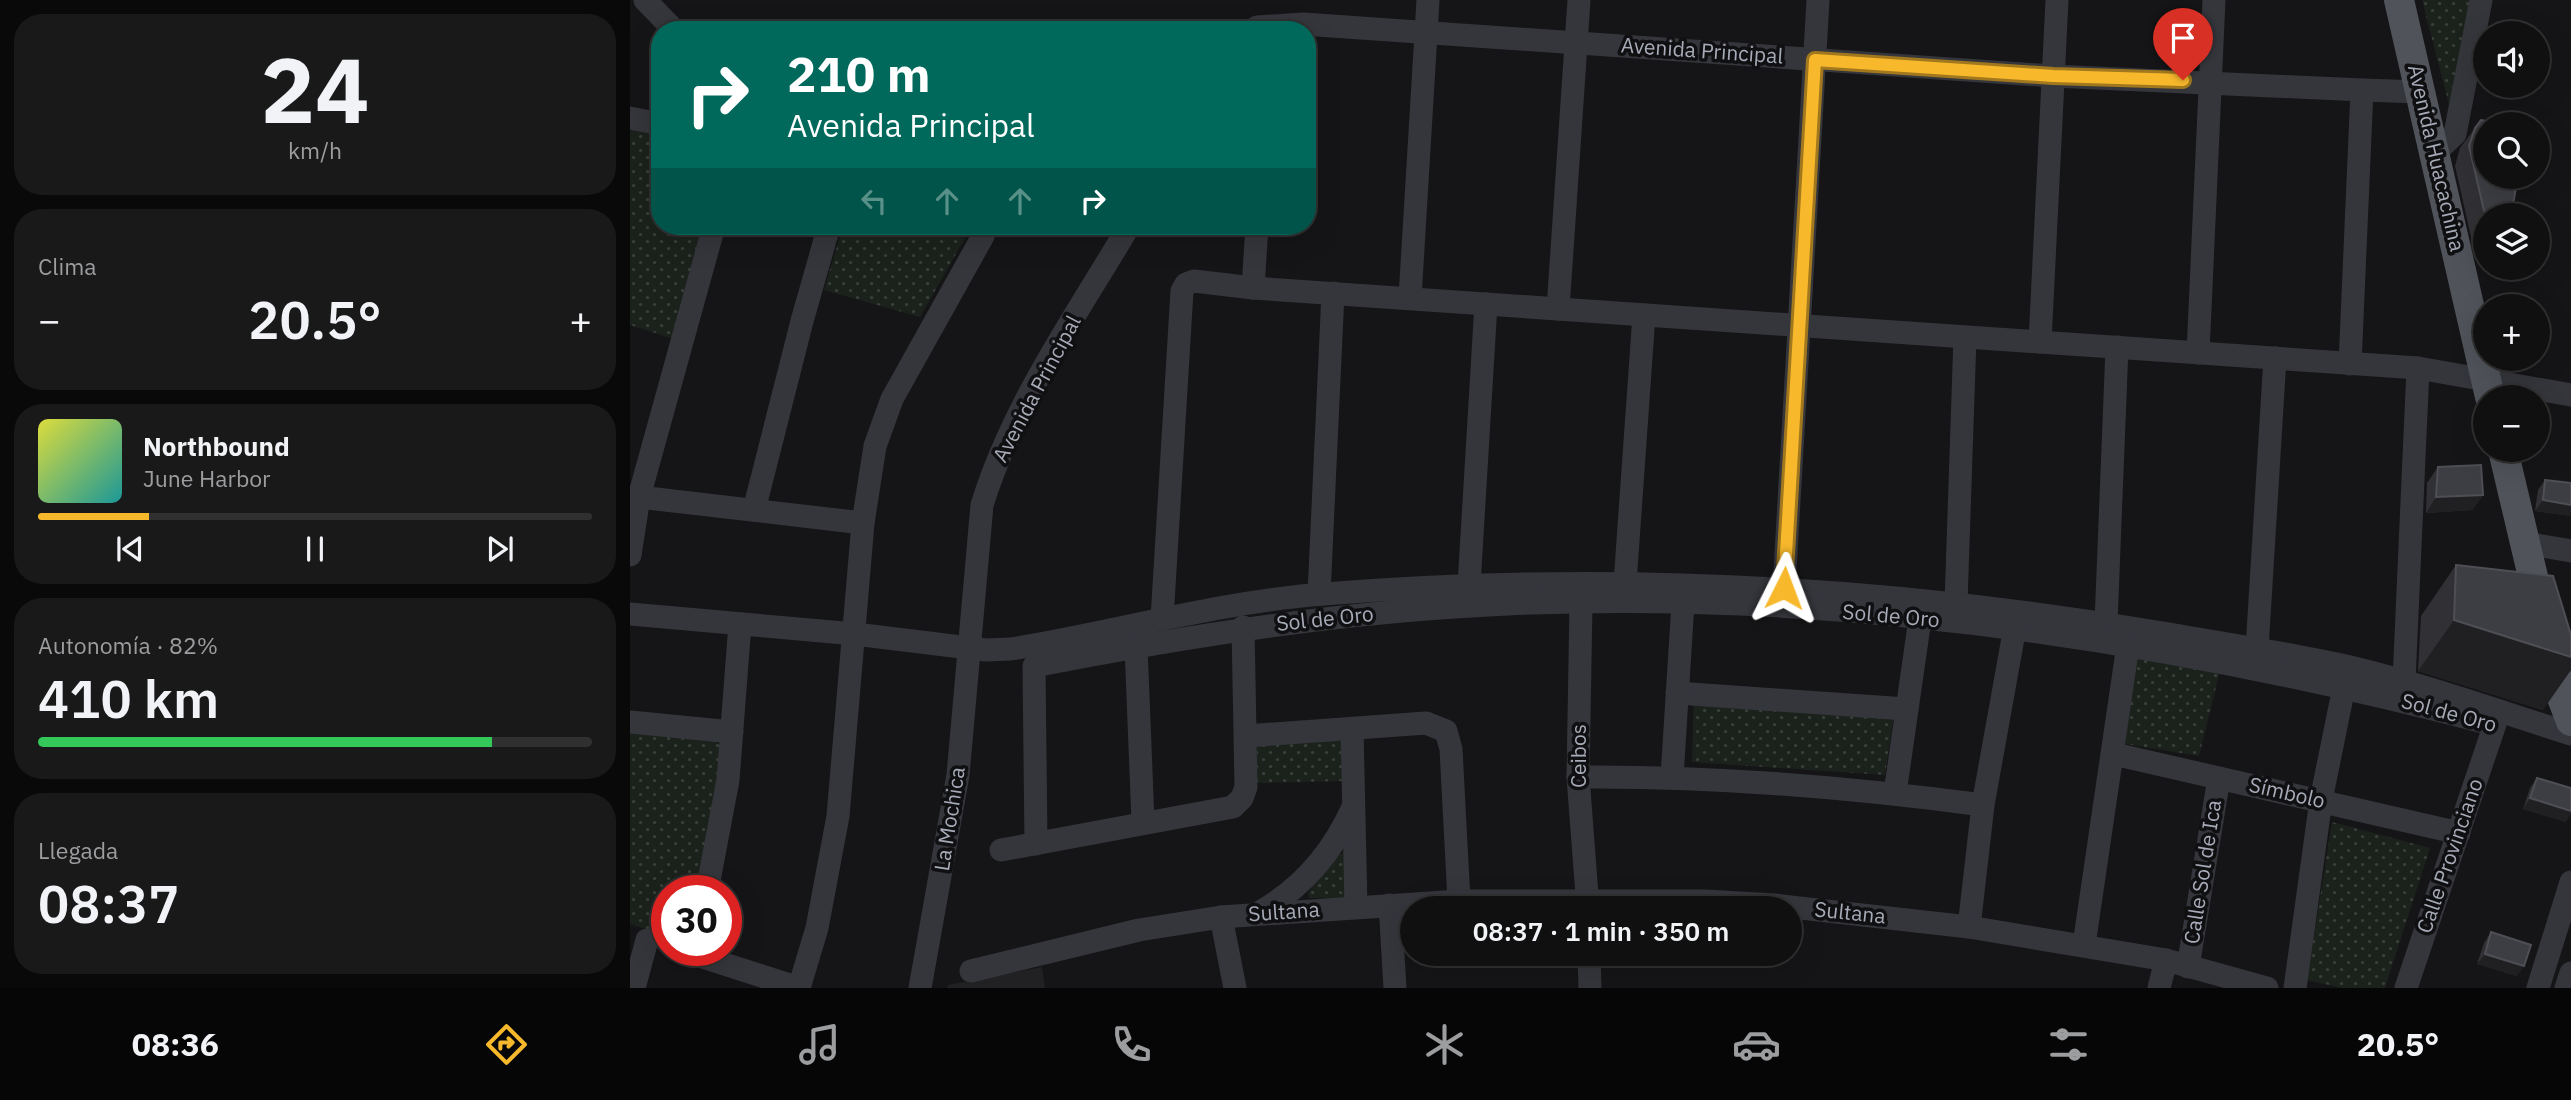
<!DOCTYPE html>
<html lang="es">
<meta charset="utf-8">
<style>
:root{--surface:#101011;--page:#19191a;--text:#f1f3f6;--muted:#9c9d9f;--line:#303031;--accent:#f7b82c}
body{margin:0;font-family:"IBM Plex Sans",sans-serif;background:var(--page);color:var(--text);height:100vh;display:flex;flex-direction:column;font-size:26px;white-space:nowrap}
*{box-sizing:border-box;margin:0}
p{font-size:23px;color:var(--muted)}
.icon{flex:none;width:38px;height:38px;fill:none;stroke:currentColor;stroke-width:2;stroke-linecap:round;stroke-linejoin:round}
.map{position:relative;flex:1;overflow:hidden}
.sheet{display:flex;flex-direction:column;gap:14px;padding:14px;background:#090909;width:630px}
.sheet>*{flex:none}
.top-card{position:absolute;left:21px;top:21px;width:665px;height:214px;border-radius:28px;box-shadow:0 7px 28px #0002,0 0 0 2px var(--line);background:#00695c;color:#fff;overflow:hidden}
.fabs{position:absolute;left:1843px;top:21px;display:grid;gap:14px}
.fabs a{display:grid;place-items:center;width:77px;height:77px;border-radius:50%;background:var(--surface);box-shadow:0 7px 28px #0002,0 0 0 2px var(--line);font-size:35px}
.speed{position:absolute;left:21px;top:875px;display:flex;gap:14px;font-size:35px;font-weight:700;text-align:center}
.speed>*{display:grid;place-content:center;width:91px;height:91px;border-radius:50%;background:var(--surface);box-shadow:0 7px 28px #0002,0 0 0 2px var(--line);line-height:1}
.speed .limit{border:10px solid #d22;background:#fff;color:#111}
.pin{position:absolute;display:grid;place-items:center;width:60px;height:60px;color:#fff;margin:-72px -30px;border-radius:50% 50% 50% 0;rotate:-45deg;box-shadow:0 0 7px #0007}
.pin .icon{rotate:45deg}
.me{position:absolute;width:77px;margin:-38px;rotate:3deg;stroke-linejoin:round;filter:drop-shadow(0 0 5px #0008)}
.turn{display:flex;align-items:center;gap:24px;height:147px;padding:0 21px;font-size:32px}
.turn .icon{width:91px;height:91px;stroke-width:2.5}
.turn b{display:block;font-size:49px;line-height:60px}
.lanes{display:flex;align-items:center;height:66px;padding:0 21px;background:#0003;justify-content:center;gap:35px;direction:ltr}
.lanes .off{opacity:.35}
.big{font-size:52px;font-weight:600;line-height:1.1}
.sheet .widget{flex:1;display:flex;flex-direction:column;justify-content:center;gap:10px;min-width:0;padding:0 24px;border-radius:28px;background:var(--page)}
.sheet .dial{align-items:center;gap:0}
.dial b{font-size:91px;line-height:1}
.song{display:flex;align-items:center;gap:21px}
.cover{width:84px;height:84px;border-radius:10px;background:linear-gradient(135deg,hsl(60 70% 55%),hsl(180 70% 35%))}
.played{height:7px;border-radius:4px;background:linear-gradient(90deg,var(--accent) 20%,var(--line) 20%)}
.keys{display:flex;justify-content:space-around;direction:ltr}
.heat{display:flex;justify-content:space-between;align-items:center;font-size:38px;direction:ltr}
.charge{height:10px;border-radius:5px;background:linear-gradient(90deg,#34c759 82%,var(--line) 0)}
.trip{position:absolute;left:770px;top:896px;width:402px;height:70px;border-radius:35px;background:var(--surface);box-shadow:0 7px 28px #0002,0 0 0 2px var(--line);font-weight:600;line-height:70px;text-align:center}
.tab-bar{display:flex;height:112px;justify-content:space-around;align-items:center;background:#060607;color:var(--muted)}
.tab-bar .icon{width:49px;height:49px}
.tab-bar .selected{color:var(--accent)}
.tab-bar b{font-size:32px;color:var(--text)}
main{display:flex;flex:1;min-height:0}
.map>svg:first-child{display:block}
.built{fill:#212124}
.grass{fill:url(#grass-dots)}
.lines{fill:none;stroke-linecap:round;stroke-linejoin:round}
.minor{stroke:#35363c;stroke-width:23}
.major{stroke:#51535b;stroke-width:30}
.wall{fill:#313135}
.shaded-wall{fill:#202023}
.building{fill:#3d3e43;stroke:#4e4f55;stroke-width:2}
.route-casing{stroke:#a1781d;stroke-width:18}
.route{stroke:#f7b82c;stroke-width:12}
.labels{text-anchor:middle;stroke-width:7;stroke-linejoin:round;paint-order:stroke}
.street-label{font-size:21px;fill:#a6abb7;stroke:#101012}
</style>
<main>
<section class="sheet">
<div class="widget dial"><b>24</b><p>km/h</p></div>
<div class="widget"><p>Clima</p>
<div class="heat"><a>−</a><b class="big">20.5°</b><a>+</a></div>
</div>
<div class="widget">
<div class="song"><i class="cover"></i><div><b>Northbound</b><p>June Harbor</p></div></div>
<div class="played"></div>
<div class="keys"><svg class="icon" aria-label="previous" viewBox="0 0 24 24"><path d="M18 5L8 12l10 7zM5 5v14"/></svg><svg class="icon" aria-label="pause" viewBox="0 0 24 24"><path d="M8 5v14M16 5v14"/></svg><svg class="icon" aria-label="next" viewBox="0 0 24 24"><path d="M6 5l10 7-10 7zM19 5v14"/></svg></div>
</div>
<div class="widget"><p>Autonomía · 82%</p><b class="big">410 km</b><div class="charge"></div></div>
<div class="widget"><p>Llegada</p><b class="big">08:37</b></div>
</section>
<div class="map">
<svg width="1941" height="988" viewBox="0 0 1941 988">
<defs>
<pattern id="grass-dots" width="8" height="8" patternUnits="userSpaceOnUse" patternTransform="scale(1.75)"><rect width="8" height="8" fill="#1b221c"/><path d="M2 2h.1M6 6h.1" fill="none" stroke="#393f3b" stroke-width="1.8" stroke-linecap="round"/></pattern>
</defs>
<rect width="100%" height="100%" fill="#151517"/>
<polygon class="built" points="412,967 415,988 317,988 318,985"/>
<g class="grass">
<polygon points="1792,0 1842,0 1821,112"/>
<polygon points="0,130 30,136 30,226 75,226 44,339 0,325"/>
<polygon points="213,226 342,226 290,317 194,290"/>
<polygon points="1506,656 1590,671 1569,756 1495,744"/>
<polygon points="1064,695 1265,708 1255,775 1062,762"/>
<polygon points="0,731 84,739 93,749 67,891 37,891 37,936 0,924"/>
<polygon points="713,735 714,781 627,783 627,745"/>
<polygon points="1702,822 1800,848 1755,988 1712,988 1677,980"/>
<polygon points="713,853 717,893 714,898 679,898 678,893 709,854"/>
</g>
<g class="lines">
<g class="minor">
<polyline points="15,0 44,30"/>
<polyline points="623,30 627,27 673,24 1423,76 1732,90"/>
<polyline points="0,118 30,124"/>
<polyline points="1805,153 1825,134 1851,0"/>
<polyline points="623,288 627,226"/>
<polyline points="780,298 798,0"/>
<polyline points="928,309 949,0"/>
<polyline points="1410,342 1427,0"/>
<polyline points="1568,353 1584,0"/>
<polyline points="1720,364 1732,90 1792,92"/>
<polyline points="9,497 233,523"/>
<polyline points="124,510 172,321 199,226"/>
<polyline points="1895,543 1941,551"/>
<polyline points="0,555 9,497 84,226"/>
<polyline points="995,583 1014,315"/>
<polyline points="839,585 856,304"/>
<polyline points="1154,588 1188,0"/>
<polyline points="689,594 703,293"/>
<polyline points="951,603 948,777 958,908"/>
<polyline points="1326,603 1335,337"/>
<path d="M0,614L225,634L356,650L381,649C485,632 588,602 694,594C975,571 1255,586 1533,633C1595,644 1659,653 1720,667C1795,685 1868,711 1941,734"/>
<polyline points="532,619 552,291 556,284 564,281 623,288 1788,368 1941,395"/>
<polyline points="1476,623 1487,347"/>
<polyline points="506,646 513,822"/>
<polyline points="1627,649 1645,358"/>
<polyline points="1774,681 1788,368"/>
<polyline points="1047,693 1276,709"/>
<polyline points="0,722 102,732"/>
<polyline points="722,729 726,907"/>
<polyline points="616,736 796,723 816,731 821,749 829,901"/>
<polyline points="1484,754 1829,833"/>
<path d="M948,777C1084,776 1219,787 1353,805"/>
<polyline points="1042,777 1053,603"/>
<polyline points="1265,793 1290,619"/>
<path d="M406,844L404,666C561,635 718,611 878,604C1206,589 1537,640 1854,722"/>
<polyline points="371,850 603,807 612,798 616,787 613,627"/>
<polyline points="77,891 98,780 110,624"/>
<polyline points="760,905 765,988"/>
<path d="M630,912C672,888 702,853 722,809"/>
<polyline points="591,917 605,988"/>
<polyline points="1339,927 1353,805 1385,627"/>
<polyline points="1454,945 1498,645"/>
<polyline points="51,950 169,988"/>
<polyline points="959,954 960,988"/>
<polyline points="1558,967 1589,778"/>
<polyline points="341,971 509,930 591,917 829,901 1075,901 1144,905 1339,927 1536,960 1637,988"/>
<polyline points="4,988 17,940"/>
<polyline points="169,988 187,928 208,816 233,523 245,446 262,399 353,236 355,226"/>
<path d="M290,988L328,775L352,505C383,404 446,316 499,226"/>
<polyline points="1529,988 1536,960"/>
<polyline points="1665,988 1691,800 1714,687"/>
<polyline points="1776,988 1865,724"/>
<polyline points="1908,988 1941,882"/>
<polyline points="1936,988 1941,973"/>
</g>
<g class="major">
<polyline points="1769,0 1860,397"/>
<polyline points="1873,450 1931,695 1941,721"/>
</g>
</g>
<g class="wall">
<polygon points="1845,128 1855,215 1855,258 1846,259 1825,166 1830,148"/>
<polygon points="1808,467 1853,495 1842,510 1796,513 1797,483"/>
<polygon points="1915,480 1941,483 1941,516 1905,511 1908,490"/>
<polygon points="1826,565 1913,710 1788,671 1791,616"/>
<polygon points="1907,778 1936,822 1893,809 1900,788"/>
<polygon points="1861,932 1887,976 1847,964 1854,943"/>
</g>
<g class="shaded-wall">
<polygon points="1855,247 1855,258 1846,259"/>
<polygon points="1853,495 1842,510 1796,513 1806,497"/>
<polygon points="1913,500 1941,505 1941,516 1905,511"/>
<polygon points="1824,620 1941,657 1941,670 1913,710 1788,671"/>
<polygon points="1900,798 1941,811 1941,814 1936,822 1893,809"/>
<polygon points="1855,954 1894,966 1887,976 1847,964"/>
</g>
<g class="building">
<polygon points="1851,120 1870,124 1855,124 1855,177 1888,177 1881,215 1855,215 1839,146 1845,128"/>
<polygon points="1908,318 1913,319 1910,345 1908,345"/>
<polygon points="1851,465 1853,495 1806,497 1808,467"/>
<polygon points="1915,480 1941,483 1941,505 1913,500"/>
<polygon points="1826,565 1923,576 1941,635 1941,657 1824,620"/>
<polygon points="1907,778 1941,788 1941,811 1900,798"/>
<polygon points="1861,932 1901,945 1894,966 1855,954"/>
</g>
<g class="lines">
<defs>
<polyline id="route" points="1154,588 1185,60 1423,76 1553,80"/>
</defs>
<use href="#route" class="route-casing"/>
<use href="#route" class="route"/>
</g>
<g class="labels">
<g class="street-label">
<text transform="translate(1072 51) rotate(4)" y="7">Avenida Principal</text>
<text transform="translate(1806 158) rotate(77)" y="7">Avenida Huacachina</text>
<text transform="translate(407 389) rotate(-62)" y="7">Avenida Principal</text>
<text transform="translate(1261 616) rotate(5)" y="7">Sol de Oro</text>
<text transform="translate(695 619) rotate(-6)" y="7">Sol de Oro</text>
<text transform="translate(1819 713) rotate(15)" y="7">Sol de Oro</text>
<text transform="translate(949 756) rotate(-90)" y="7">Ceibos</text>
<text transform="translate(1657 793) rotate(13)" y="7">Símbolo</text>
<text transform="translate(320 819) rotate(-81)" y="7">La Mochica</text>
<text transform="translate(1820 856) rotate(-71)" y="7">Calle Provinciano</text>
<text transform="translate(1573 872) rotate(-81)" y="7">Calle Sol de Ica</text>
<text transform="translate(654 912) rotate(-4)" y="7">Sultana</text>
<text transform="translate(1220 913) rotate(6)" y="7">Sultana</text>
</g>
</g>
</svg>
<div class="fabs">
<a><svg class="icon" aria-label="sound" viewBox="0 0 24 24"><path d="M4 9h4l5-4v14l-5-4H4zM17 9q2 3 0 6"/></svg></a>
<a><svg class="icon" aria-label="search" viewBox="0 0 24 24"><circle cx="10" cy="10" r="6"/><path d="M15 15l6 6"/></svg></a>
<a><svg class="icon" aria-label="layers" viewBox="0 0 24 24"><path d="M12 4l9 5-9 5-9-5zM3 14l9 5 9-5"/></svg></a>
<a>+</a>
<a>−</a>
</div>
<div class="speed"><div class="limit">30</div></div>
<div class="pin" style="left:1553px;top:80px;background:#d93025"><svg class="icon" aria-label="arrive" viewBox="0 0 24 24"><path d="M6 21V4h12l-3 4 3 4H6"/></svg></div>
<svg class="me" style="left:1154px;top:588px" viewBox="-20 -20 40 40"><path d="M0-17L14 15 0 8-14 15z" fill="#f7b82c" stroke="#fff" stroke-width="4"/></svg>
<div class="trip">08:37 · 1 min · 350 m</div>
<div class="top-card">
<div class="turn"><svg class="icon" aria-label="right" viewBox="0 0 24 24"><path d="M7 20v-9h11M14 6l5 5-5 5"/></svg><div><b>210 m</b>Avenida Principal</div></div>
<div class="lanes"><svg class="icon off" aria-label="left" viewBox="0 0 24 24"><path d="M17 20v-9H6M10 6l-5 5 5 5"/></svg><svg class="icon off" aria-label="ahead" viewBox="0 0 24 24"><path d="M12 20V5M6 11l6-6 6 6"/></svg><svg class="icon off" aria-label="ahead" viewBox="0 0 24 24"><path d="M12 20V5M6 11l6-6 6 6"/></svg><svg class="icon" aria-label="right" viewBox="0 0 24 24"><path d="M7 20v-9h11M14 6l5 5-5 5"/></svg></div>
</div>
</div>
</main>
<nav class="tab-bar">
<b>08:36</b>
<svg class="icon selected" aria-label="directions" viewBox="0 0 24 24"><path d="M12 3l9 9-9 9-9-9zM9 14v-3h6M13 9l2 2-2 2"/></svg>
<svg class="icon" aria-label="music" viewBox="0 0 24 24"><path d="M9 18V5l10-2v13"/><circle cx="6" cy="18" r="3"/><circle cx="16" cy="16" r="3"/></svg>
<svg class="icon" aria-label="phone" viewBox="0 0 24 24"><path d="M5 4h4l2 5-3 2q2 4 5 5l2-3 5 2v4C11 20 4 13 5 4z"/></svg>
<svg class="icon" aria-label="climate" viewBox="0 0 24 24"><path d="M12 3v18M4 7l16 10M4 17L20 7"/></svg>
<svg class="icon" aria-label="car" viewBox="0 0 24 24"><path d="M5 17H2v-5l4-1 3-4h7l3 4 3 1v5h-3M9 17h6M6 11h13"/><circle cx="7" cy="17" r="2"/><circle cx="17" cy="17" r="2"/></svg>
<svg class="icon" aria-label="filters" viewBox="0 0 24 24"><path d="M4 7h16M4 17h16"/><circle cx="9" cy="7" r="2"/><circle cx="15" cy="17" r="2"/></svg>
<b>20.5°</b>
</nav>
